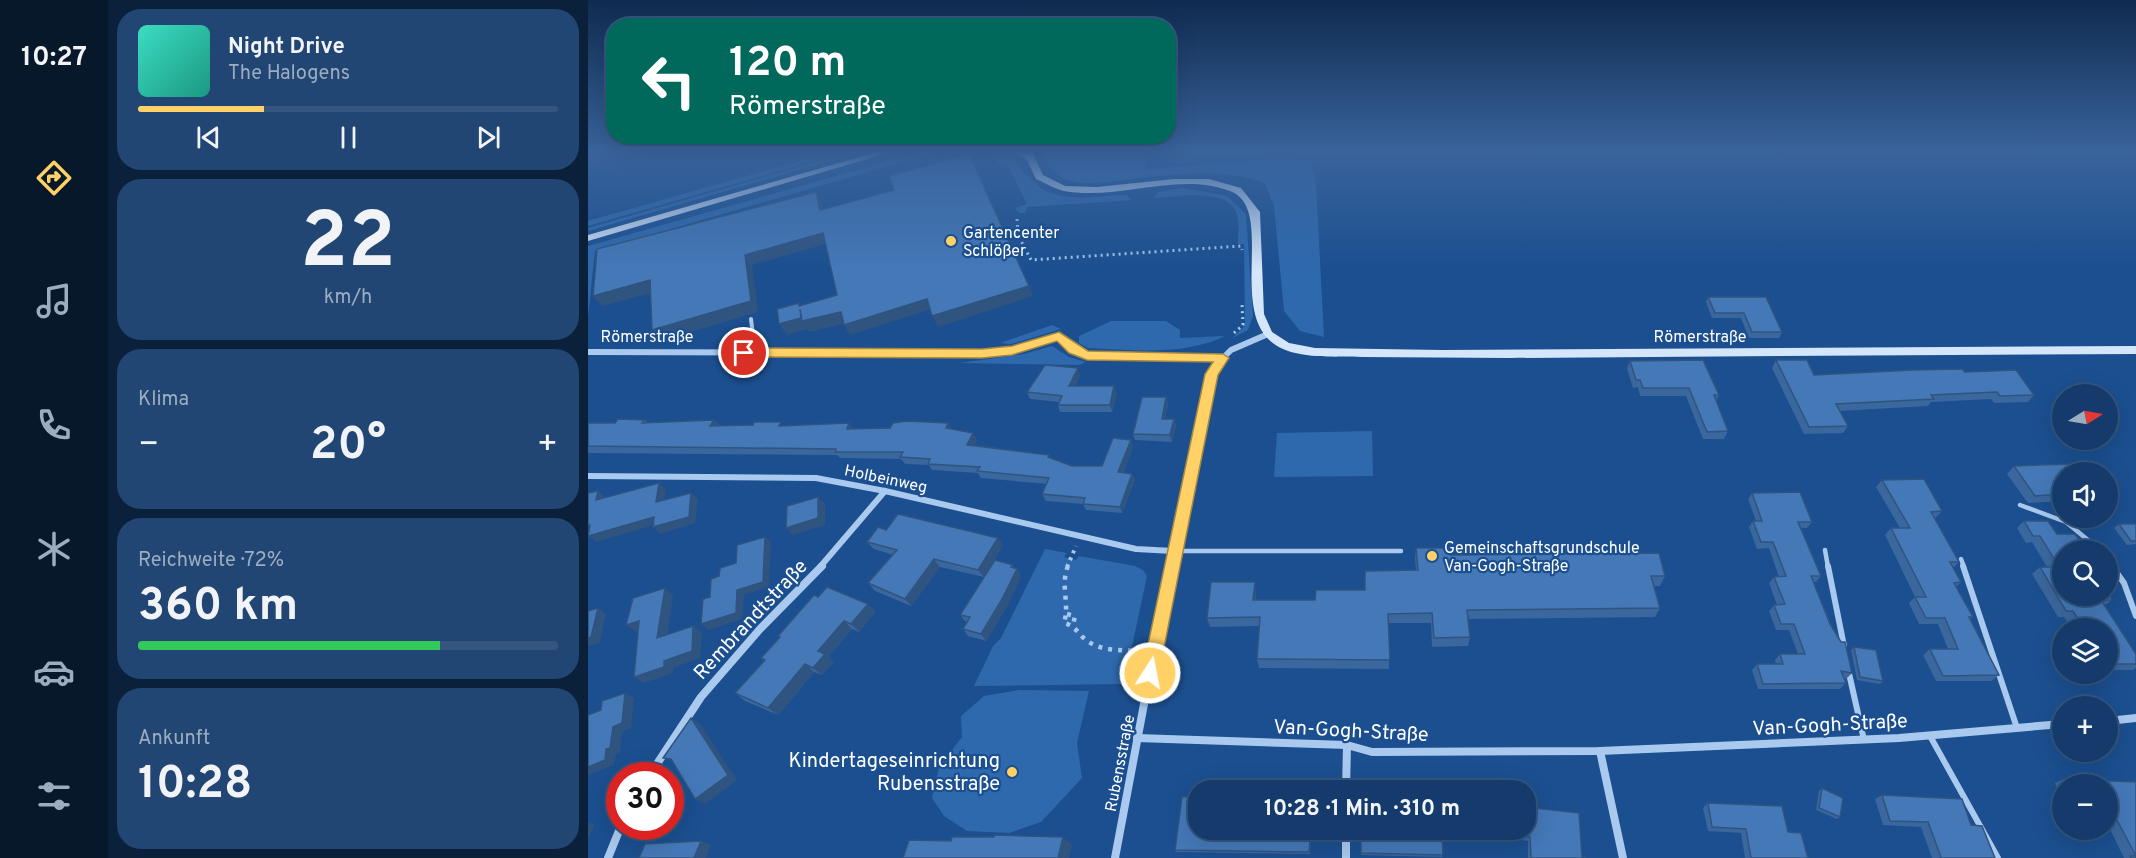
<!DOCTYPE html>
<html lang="de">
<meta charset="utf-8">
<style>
:root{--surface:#143b6b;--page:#214673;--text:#f1f3f6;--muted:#9dadc1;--line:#33557e;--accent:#ffd166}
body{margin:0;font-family:Overpass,sans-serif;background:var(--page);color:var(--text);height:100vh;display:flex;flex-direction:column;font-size:22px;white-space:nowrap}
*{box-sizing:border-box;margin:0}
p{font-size:20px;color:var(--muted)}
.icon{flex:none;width:33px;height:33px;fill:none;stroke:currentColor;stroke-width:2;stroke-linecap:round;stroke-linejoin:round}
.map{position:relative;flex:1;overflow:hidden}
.sheet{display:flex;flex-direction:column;gap:9px;padding:9px;background:#0b203b;width:480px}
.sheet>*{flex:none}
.guide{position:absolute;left:18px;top:18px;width:570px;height:126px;border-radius:24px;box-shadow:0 6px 24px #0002,0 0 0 2px var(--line);background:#00695c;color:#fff;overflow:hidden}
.needle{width:39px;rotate:79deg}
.tools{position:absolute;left:1464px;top:384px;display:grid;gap:12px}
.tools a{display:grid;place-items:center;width:66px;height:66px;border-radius:50%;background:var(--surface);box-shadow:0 6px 24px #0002,0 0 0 2px var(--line);font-size:30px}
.speed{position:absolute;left:18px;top:762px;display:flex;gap:12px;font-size:30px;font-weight:700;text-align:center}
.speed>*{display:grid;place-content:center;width:78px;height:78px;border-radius:50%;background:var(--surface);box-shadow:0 6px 24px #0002,0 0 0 2px var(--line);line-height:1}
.speed .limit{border:9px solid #d22;background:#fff;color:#111}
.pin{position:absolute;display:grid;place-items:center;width:51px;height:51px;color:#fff;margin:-26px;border:3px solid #fff;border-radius:50%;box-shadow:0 2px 6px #0007}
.me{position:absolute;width:66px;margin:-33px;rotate:11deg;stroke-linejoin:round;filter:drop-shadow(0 0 4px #0008)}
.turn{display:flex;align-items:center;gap:21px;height:126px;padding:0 24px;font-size:27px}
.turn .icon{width:78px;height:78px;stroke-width:2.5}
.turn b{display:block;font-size:42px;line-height:51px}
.big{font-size:45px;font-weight:700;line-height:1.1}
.sheet .tile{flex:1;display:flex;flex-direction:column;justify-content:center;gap:9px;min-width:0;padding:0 21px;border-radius:24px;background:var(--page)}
.sheet .dial{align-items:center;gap:0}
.dial b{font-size:78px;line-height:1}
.song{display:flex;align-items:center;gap:18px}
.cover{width:72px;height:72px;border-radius:9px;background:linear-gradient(135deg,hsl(170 70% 55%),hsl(170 70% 35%))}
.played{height:6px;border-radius:3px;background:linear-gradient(90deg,var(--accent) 30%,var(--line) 30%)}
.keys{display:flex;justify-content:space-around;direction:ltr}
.heat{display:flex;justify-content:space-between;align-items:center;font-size:33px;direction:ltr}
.charge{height:9px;border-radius:4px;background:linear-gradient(90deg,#34c759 72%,var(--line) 0)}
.trip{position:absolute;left:600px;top:780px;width:348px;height:60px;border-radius:24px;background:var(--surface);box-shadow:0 6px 24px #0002,0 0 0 2px var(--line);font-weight:700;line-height:60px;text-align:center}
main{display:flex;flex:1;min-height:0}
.menu{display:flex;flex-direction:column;width:108px;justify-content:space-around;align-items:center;background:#08182b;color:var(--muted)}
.menu .icon{width:42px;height:42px}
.menu .active{color:var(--accent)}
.menu b{font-size:27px;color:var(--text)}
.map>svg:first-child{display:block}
.green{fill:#2e69ad}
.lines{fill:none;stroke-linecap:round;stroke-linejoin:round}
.path-far2{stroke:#a9c9ee;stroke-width:3;stroke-dasharray:2 4;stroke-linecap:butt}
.path-far1{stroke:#a9c9ee;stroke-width:4;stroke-dasharray:3 4.5;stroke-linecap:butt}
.path{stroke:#a9c9ee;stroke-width:4.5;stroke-dasharray:4 6;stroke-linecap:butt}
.lane-far2{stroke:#a9c9ee;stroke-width:4}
.lane-far1{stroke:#a9c9ee;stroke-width:4.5}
.lane{stroke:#a9c9ee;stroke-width:6}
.street-far2{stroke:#a9c9ee;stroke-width:4.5}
.street-far1{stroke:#a9c9ee;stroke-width:6}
.street{stroke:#a9c9ee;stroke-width:8}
.secondary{fill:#d6e6fa;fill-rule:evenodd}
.wall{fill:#3a679d}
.shaded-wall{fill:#305480}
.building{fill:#4478b7;stroke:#305480;stroke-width:1.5}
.route{fill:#ffd166;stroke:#a68842;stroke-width:1.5}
.poi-dot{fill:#ffd166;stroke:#1b4f8f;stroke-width:2}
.labels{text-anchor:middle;stroke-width:4.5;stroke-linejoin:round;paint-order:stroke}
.poi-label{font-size:16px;fill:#fff;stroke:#1b4f8f;text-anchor:start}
.street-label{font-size:16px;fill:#fff;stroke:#1b4f8f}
.near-street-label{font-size:20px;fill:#fff;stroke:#1b4f8f}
.near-poi-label{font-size:20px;fill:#fff;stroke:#1b4f8f;text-anchor:end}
</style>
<main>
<nav class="menu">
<b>10:27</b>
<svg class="icon active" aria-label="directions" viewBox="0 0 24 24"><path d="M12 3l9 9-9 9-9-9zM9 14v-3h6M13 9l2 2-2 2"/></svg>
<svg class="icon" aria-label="music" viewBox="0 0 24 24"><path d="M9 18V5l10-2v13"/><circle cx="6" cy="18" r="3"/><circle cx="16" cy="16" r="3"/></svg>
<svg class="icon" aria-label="phone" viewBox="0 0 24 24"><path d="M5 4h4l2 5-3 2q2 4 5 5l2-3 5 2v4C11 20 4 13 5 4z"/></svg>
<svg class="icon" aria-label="climate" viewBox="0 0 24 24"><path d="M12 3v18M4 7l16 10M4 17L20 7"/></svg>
<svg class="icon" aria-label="car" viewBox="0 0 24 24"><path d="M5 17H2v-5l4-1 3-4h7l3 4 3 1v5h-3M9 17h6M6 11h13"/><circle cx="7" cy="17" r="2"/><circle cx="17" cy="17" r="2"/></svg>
<svg class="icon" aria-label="filters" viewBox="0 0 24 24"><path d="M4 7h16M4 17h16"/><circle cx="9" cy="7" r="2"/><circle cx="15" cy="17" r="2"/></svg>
</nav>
<section class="sheet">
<div class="tile">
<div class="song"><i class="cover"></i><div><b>Night Drive</b><p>The Halogens</p></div></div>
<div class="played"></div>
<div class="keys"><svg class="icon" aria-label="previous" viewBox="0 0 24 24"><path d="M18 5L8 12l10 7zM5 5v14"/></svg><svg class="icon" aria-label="pause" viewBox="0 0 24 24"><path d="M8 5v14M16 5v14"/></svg><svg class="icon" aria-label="next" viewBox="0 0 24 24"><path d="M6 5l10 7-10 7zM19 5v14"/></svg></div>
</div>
<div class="tile dial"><b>22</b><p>km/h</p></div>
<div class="tile"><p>Klima</p>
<div class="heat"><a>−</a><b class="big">20°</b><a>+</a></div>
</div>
<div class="tile"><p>Reichweite · 72%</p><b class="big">360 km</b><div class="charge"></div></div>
<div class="tile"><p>Ankunft</p><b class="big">10:28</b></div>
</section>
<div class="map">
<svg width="1548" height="858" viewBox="0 0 1548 858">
<rect width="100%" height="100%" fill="#1b4f8f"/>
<g class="green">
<polygon points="250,150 263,150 0,226 0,221"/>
<polygon points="270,150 280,150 0,231 0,228"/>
<polygon points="340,150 356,150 7,251 0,317 0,246"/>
<path d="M397,150H415C427,160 436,174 448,184C473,205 508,195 538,195L544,200L439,207L437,213H432L427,208L439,204L418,162L409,164L403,152Z"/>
<path d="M451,150H557L558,169L697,159L723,161L728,184L736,337L712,331L696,311L686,206L677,183C625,163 560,179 505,183C474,183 466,176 451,150Z"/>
<path d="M595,188L639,196L658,214L665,316L660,330L644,338L657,326L656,244H650C650,234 652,221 648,212C638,187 587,197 565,198L570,192Z"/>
<path d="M523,321H578L592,330V338L637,336C597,356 544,350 500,348L491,343V336Z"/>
<polygon points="464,325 473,329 423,344 412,343"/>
<polygon points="464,346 481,357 498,362 491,365 372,363 436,354"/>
<polygon points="784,431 785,476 686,477 689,433"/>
<polygon points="457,549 479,553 476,557 488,560 491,556 547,566 555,570 559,576 536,684 386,686 405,646 413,638"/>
<polygon points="431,690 501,691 489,743 494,778 453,822 421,833 379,831 356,816 344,798 351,767 374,737 373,716 396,696"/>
</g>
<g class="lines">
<g class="path-far2">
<polyline points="429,219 430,235 443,260 653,246 654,250"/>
<polyline points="646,333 655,325 654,305"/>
</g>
<polyline class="path-far1" points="479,567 488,546"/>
<g class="path">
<path d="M480,566C472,585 482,604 476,623C488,626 489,633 498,640C513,652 536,650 554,651"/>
<polyline points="479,614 487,616 485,625"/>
</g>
<polyline class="lane-far2" points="163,319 165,336"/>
<g class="lane-far1">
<polyline points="157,352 166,339 165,334"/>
<polyline points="1432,505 1478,522 1512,550"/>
<polyline points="1237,550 1240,567"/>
<polyline points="585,551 813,551"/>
<polyline points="1373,559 1376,567"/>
<polyline points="1520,561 1525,567"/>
</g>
<g class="lane">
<polyline points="1240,566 1256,646"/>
<polyline points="1375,566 1429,728"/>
<polyline points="1524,566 1536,583 1548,616"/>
<polyline points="1260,669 1276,740"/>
<polyline points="1342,736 1410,858"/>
</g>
<polyline class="street-far2" points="676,336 680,334"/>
<g class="street-far1">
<polyline points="0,352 394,353 424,350 471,336 486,350 499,356 635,358 643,350 680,334"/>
<polyline points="0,476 228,478 297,491 548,549 585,551"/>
<polyline points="232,567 297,491"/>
<polyline points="582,567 624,374 635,358"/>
</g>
<g class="street">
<polyline points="1520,721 1548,718"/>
<polyline points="549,738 759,745 784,752 1012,751 1311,738 1474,724"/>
<polyline points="1012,751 1035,858"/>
<polyline points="61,776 113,697 172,629 234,566"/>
<polyline points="758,790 759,745"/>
<polyline points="758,830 758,858"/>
<polyline points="20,858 33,826"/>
<polyline points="527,858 582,566"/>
</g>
<g class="secondary">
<polygon points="296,150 310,150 0,241 0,235"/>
<path d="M422,150L435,152V150H443L455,175L477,186L509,187L586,179H621L653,188L672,212L676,314L684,332L701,343L727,348L854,350L1548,346V354C1340,355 1131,356 923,358C873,358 824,357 774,357C749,356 718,359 695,349C633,322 691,209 642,191C589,171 531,201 476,191C467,189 457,183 448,179L439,160Z"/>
</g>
</g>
<g class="wall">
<polygon points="1120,297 1178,297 1194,332 1191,338 1161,338 1153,318 1124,318 1118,302"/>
<polygon points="1188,360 1226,375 1377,372 1446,395 1440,402 1406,403 1403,399 1343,402 1340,406 1251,411 1260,426 1255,433 1216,434 1184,368"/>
<polygon points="1042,361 1131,395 1128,401 1140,431 1136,439 1115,439 1098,396 1052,396 1050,387 1045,388 1039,368"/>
<polygon points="492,375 487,386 529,393 524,412 472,412 470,405 471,402 442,399 439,392"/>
<polygon points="578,397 580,403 577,419 586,419 588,426 584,442 547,440 545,434"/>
<polygon points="57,420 60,423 126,420 132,426 195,426 266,429 364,429 389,440 386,445 461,455 463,458 484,466 514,466 545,447 535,473 544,474 547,480 534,513 498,510 495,504 458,501 454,494 459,484 393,478 390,473 344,470 341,465 317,464 313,459 252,458 249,455 0,453 0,423 27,423"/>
<polygon points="1426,466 1474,472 1474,501 1440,503 1419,474"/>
<polygon points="1294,480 1354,511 1347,518 1371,562 1365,568 1373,582 1368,587 1385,617 1382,620 1411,675 1403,681 1348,681 1335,655 1342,649 1360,649 1350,624 1331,624 1321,603 1327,597 1297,535 1303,528 1312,528 1288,487"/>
<polygon points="1164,493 1224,522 1219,528 1213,528 1233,576 1228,582 1225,582 1264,673 1258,679 1256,678 1258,683 1252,689 1170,689 1164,670 1169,664 1188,664 1187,660 1192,654 1210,654 1201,630 1188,630 1181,611 1186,605 1189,605 1181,583 1186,577 1191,577 1181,548 1169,549 1161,527 1165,521 1168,521 1160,499"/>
<polygon points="1436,521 1474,550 1524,600 1517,605 1548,654 1548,668 1545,670 1520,670 1520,628 1483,628 1476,617 1470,617 1444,574 1452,567 1459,567 1444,542 1438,543 1429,528"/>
<polygon points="1531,524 1548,524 1548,544 1539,545 1526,528"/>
<polygon points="298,530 415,545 396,577 352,567 323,606 287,591 280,583 305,555 286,549 279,542"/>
<polygon points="828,548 863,555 1077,576 1072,586 1066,586 1072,608 1067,617 880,619 882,637 880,646 844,647 843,623 801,623 801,669 671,668 669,659 671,626 622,627 619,618 668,592 668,600 727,600 777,590 828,570 827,558"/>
<polygon points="425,565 427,568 429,569 433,576 419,606 398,641 380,636 375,629 379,622 377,621 372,615"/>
<polygon points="230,597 280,604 287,612 271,632 264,629 240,657 246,662 234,675 226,672 190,715 157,701 147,693 176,661 173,658 192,638 190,636"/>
<polygon points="1266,647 1295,681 1292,684 1269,680 1263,650"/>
<polygon points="1476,779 1548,782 1548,858 1536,858 1520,825 1520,784 1474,784 1474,800 1467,783"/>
<polygon points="1234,788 1252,817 1249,819 1228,810 1231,791"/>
<polygon points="1294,795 1383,825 1407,858 1344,858 1333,827 1295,825 1287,799"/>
<polygon points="1120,803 1200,832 1220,858 1157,858 1153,833 1120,831 1115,808"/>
<polygon points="744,830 744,836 723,836 722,854 588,852 587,850"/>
<polygon points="773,830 855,855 854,857 773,855"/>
<polygon points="918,830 938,830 994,857 998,858 940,858 940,841 918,837"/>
</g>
<g class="shaded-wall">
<polygon points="228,192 234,203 238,220 232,210"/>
<polygon points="235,233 241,243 164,265 170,312 73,341 64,330 157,255"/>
<polygon points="62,280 71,291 14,306 5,296"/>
<polygon points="441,286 445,296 350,327 344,316"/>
<polygon points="339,299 344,309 262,335 256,325"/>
<polygon points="253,312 260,323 221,332 219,329 199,335 191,324 213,318"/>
<polygon points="490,368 492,375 483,393 481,386"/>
<polygon points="526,386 529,393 524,412 522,405"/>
<polygon points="578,397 580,403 576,425 574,419"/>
<polygon points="586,419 588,426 584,442 582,435"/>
<polygon points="126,420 133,427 122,426"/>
<polygon points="261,423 266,429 259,429"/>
<polygon points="360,423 364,430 358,428"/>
<polygon points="385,433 389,440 383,451 379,445"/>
<polygon points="543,440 545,447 533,479 530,472"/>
<polygon points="544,474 547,480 534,513 532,507"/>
<polygon points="71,483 78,489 75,509 68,502"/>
<polygon points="10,491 17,497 15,507 8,500"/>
<polygon points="103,493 110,499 107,523 72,534 65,527"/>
<polygon points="230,497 237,504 237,525 205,535 198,528"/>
<polygon points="66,517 73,523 8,542 0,536"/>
<polygon points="177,537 183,542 181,587 156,595 154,619 120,630 113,624 149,590"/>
<polygon points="410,538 415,545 396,577 390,570"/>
<polygon points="346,559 352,567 323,606 317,599"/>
<polygon points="425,565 428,570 429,569 433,576 419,606 398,641 393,634"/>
<polygon points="667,582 668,592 667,610 665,600"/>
<polygon points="77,588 85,595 78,645 69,638"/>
<polygon points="280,604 287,612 271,632 263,624"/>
<polygon points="10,608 18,614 12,643 0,646 0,638"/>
<polygon points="51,621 60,628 48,632 38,625"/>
<polygon points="256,621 264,629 240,657 246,662 234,675 225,668 230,651"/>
<polygon points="105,626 114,632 112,658 85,668 85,673 56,683 46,677 76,661"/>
<polygon points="217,664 226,672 190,715 180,708"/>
<polygon points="37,693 46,698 43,728 34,732 32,752 28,754 26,765 0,775 0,767 18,749"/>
<polygon points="103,718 112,724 149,780 117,804 107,799"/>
<polygon points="0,822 7,825 0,839"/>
<polygon points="475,837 484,845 481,858 470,858"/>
<polygon points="113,841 123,845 118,858 106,858"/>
</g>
<g class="building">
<polygon points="381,154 441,286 344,316 339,299 256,325 253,312 214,321 212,309 213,318 191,324 189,309 211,303 211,306 249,295 235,233 157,255 163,301 64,330 62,280 5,296 9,249 228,192 232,210 306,190 301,176"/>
<polygon points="1120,297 1178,297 1194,332 1164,332 1156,313 1127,313"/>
<polygon points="1115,360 1131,395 1126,395 1140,431 1119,432 1101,388 1055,388 1052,380 1048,380 1042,361"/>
<polygon points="1188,360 1219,360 1226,375 1325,370 1374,369 1377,372 1428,370 1446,395 1412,396 1409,392 1343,395 1346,399 1248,404 1260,426 1221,427"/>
<polygon points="457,365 490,368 481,386 526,386 522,405 470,405 474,396 439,392"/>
<polygon points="554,397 578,397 574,419 586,419 582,435 545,434"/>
<polygon points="30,419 57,420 54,423 126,420 122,426 165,425 166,422 193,422 191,426 261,423 259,429 302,428 305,423 319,421 360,423 358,428 385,433 379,445 461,455 460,457 484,466 514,466 525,438 543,440 530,472 544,474 532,507 495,504 497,498 454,494 461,478 389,471 392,467 340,464 342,459 312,457 315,452 247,452 248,449 0,446 0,423 27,423"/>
<polygon points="1483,464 1489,472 1474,472 1474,494 1447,496 1426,466"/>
<polygon points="1336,479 1354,511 1343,512 1371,562 1362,562 1373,582 1366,583 1385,617 1381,617 1411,675 1355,676 1342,649 1370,649 1357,618 1338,618 1327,597 1338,597 1303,528 1322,528 1294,480"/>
<polygon points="71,483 68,502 103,493 101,517 65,527 66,517 0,536 2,525 0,526 0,493 10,491 8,500"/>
<polygon points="1212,492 1224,522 1210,522 1233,576 1223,576 1242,624 1253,642 1257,642 1264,673 1253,671 1258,683 1175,684 1169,664 1195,664 1192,654 1217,654 1206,624 1193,624 1186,605 1197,604 1186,577 1198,576 1185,542 1173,542 1165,521 1174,521 1164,493"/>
<polygon points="230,497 230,518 198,528 199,506"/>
<polygon points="310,514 410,538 390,570 346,559 317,599 280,583 309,550 279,542 290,527 298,530"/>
<polygon points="1436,521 1460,521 1469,534 1487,534 1498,550 1474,550 1474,596 1520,596 1520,593 1524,600 1513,600 1548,654 1548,664 1520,664 1520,628 1496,628 1485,611 1478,611 1452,567 1471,567 1452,536 1445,536"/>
<polygon points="1531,524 1548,524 1548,541 1543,541"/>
<polygon points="177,537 175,582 149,590 148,613 113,624 115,599 122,597 123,579 131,576 132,568 148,563 149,545"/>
<polygon points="828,548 863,548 863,555 1071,553 1077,576 1063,576 1072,608 879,610 882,637 846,638 844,613 800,614 802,660 669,659 672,617 619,618 623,582 667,582 665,600 727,600 728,590 777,590 777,571 830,570"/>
<polygon points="407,560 425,565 423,567 429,569 414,599 393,634 375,629 382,617 372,615"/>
<polygon points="239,587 280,604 263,624 256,621 230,651 237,654 225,668 217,664 180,708 147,693 177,660 173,658 192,637 190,636 226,595 230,597"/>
<polygon points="77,588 69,638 105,626 104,651 76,661 76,667 46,677 51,621 38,625 45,598"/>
<polygon points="10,608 3,637 0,638 0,611"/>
<polygon points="1266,647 1288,650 1295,681 1272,677"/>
<polygon points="37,693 34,723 25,727 22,748 18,749 17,760 0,767 0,715 13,710 14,701"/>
<polygon points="103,718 140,775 107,799 83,759 75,758"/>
<polygon points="1476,779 1548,782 1548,858 1543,858 1542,856 1548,856 1522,807 1520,807 1520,784 1478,784"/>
<polygon points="1234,788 1255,798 1252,817 1231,808"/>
<polygon points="1294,795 1374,799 1383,825 1394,826 1407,858 1352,858 1353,857 1340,822 1302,821"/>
<polygon points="594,797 610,797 610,830 744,830 743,834 723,833 721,852 587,850"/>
<polygon points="1120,803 1194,806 1200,832 1213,833 1220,858 1163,858 1158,829 1124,827"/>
<polygon points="938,807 991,813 994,857 998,858 943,858 942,837 920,833 920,830 938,830"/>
<polygon points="773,830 854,830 855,855 773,853"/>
<polygon points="406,835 475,837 470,858 315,858 321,840 363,841 364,837 406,837"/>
<polygon points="113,841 106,858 51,858 57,844"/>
</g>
<linearGradient id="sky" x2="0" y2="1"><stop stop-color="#0f2b4f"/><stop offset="0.56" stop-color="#39639b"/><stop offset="1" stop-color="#39639b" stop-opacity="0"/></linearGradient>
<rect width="1548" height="270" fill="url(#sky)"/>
<polygon class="route" points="471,332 500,351 635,354 641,358 630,375 571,673 568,679 562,681 556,679 554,673 617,374 625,362 499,360 481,353 469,341 424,355 394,358 156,357 150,353 156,348 394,349 424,346"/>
<g class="poi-dot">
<circle cx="363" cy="241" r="6"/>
<circle cx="844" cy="556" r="6"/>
<circle cx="424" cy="772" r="6"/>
</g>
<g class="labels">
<g class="poi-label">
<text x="375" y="238">Gartencenter<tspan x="375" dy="18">Schlößer</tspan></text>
<text x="856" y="553">Gemeinschaftsgrundschule<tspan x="856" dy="18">Van-Gogh-Straße</tspan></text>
</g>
<g class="street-label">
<text x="59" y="342">Römerstraße</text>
<text x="1112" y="342">Römerstraße</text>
<text transform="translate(298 478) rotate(12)" y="6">Holbeinweg</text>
<text transform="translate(531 763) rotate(-79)" y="6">Rubensstraße</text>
</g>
<g class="near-street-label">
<text transform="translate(162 619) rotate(-47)" y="7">Rembrandtstraße</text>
<text transform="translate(1242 724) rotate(-3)" y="7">Van-Gogh-Straße</text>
<text transform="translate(763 730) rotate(3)" y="7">Van-Gogh-Straße</text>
</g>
<g class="near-poi-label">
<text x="412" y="767">Kindertageseinrichtung<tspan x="412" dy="23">Rubensstraße</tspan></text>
</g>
</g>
</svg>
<div class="tools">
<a><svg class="needle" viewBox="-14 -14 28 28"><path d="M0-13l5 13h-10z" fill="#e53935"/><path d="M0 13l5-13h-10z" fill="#9dadc1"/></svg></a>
<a><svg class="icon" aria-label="sound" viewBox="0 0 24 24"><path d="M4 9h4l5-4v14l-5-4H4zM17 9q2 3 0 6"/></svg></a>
<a><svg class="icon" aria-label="search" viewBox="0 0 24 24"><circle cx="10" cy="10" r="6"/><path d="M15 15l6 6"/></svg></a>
<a><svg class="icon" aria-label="layers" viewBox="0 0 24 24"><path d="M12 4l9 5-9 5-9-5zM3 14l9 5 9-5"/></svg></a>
<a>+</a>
<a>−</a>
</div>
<div class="speed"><div class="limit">30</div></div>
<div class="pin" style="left:156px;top:353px;background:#d93025"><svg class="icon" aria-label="arrive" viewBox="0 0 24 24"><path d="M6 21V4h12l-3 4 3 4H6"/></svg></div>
<svg class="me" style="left:562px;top:673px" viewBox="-20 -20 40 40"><circle r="17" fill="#ffd166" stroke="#fff" stroke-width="3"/><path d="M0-11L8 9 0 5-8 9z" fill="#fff"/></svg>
<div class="trip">10:28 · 1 Min. · 310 m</div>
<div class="guide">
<div class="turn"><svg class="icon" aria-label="left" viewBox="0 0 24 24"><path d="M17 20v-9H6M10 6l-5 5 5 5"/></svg><div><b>120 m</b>Römerstraße</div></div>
</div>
</div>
</main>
